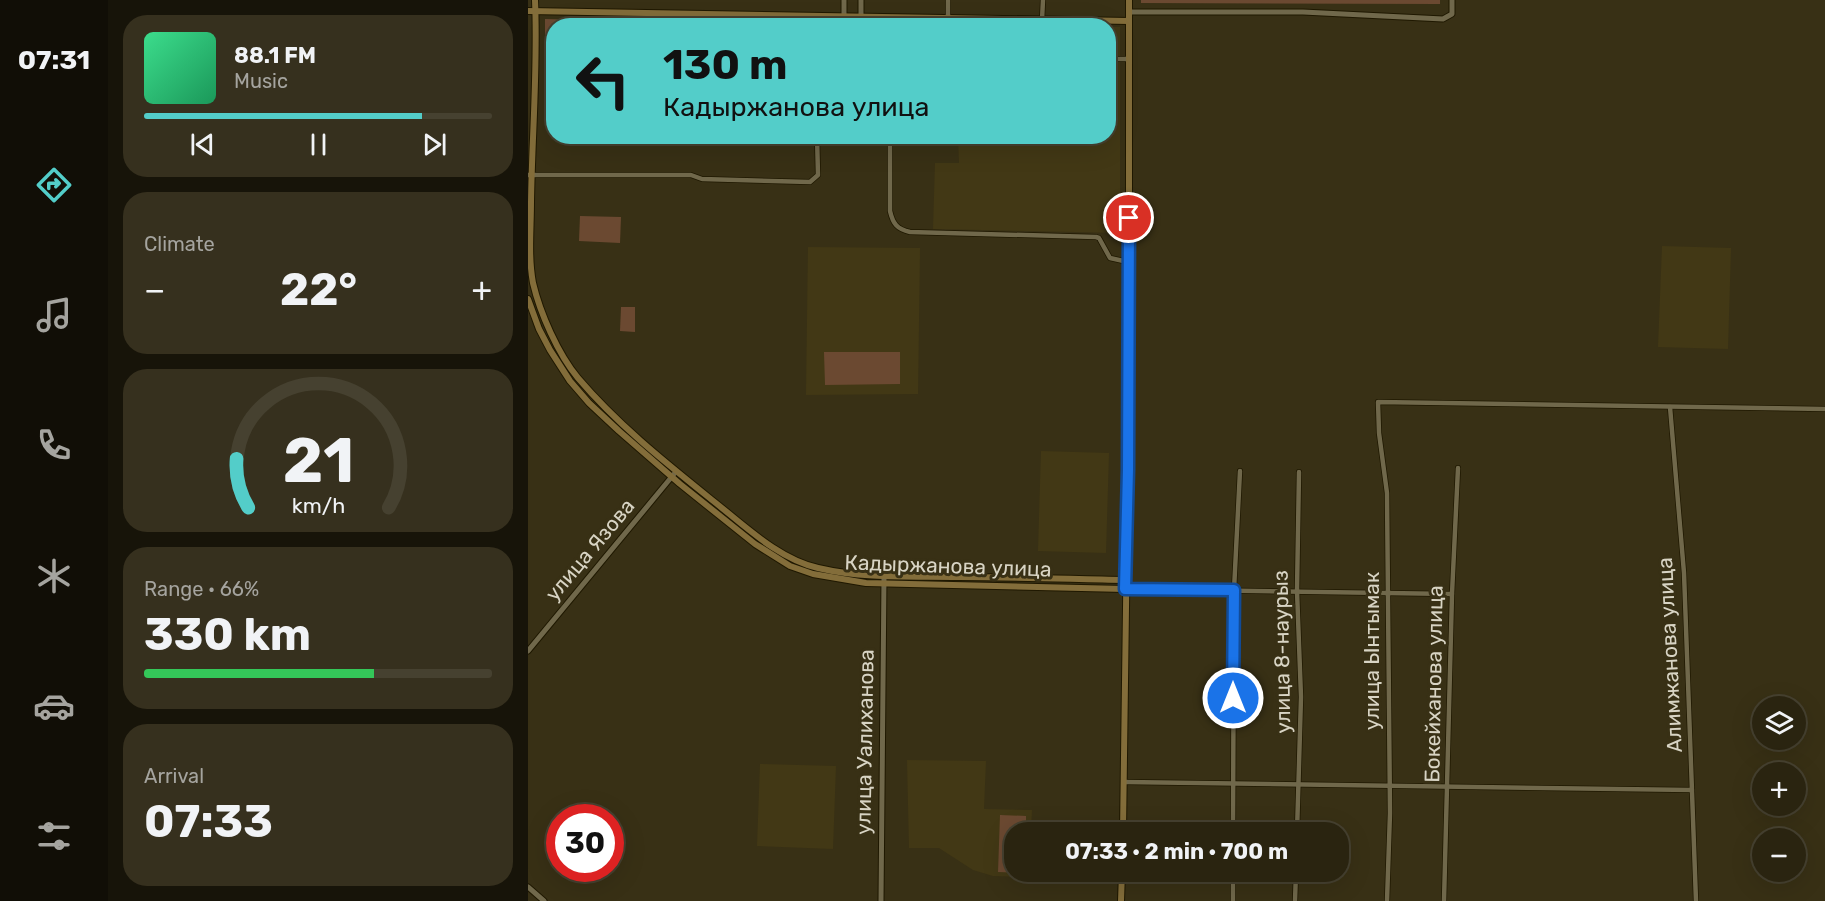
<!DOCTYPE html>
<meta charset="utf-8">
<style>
:root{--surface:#2a2410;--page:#36301e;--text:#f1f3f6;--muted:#a5a49f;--line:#464130;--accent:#53cdc9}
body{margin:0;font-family:Rubik,sans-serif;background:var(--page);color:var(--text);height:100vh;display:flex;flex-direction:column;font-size:22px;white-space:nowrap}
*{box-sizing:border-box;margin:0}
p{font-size:20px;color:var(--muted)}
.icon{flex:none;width:33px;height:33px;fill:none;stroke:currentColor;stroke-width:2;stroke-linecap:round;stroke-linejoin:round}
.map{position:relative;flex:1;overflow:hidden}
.drawer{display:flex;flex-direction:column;gap:15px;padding:15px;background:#171409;width:420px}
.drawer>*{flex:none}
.hud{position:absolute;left:18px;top:18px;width:570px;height:126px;border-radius:24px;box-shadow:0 6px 24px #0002,0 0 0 2px var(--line);background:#53cdc9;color:#111;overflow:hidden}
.fabs{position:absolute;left:1224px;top:696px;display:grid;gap:12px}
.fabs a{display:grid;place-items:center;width:54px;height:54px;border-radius:50%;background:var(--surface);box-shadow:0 6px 24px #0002,0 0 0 2px var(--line);font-size:30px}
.speed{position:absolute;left:18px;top:804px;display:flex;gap:12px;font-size:30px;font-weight:700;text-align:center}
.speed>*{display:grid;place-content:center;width:78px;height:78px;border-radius:50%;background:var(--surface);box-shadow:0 6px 24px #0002,0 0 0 2px var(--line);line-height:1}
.speed .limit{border:9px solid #d22;background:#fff;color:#111}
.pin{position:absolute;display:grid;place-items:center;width:51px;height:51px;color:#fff;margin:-26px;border:3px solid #fff;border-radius:50%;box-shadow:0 2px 6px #0007}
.me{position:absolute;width:66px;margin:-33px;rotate:0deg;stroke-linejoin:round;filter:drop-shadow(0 0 4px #0008)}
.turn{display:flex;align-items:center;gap:21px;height:126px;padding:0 18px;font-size:27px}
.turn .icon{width:78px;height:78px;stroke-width:2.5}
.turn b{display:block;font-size:42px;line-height:51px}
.big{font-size:45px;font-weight:700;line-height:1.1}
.drawer .widget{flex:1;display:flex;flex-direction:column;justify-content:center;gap:9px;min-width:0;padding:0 21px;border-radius:24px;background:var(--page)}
.drawer .dial{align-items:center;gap:0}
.dial svg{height:156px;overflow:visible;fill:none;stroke:var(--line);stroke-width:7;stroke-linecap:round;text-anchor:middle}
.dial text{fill:var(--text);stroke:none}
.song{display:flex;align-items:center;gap:18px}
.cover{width:72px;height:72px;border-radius:9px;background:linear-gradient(135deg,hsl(150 70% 55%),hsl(150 70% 35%))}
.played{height:6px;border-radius:3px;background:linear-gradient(90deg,var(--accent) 80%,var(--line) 80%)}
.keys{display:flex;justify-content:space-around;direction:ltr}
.heat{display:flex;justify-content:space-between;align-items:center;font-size:33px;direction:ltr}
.charge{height:9px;border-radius:4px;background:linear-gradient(90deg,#34c759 66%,var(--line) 0)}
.trip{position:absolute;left:476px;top:822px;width:345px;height:60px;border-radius:24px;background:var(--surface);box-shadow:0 6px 24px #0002,0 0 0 2px var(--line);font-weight:700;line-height:60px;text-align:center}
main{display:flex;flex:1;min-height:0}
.dock{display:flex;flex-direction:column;width:108px;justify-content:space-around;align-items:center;background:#110e06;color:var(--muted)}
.dock .icon{width:42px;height:42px}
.dock .active{color:var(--accent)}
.dock b{font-size:27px;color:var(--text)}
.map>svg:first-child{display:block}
.built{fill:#423815}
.green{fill:#6b4931}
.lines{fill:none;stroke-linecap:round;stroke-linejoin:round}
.minor-casing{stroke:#1f1800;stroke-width:6}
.tertiary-casing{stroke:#1f1800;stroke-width:7}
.secondary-casing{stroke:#1f1800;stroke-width:8}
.minor{stroke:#70684b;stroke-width:4.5}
.tertiary{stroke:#70684b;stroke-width:5}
.secondary{stroke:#836d3a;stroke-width:6}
.route-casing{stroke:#114b97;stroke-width:15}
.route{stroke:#1a73e8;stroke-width:10}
.labels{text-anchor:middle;stroke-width:6;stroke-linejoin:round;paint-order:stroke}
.street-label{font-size:21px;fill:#d8d4c4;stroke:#383015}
</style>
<main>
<nav class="dock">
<b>07:31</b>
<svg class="icon active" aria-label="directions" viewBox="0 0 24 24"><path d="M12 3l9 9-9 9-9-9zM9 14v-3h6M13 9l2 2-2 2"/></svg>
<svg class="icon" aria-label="music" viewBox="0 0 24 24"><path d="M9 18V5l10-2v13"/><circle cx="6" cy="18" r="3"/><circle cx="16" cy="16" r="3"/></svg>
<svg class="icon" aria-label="phone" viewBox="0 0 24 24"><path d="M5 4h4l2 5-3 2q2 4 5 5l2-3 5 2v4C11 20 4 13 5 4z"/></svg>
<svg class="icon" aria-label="climate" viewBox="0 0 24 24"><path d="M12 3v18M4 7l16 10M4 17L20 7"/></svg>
<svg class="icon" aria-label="car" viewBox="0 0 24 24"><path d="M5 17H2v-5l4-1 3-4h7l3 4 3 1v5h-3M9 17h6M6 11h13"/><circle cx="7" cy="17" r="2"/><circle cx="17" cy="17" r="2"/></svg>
<svg class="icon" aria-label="filters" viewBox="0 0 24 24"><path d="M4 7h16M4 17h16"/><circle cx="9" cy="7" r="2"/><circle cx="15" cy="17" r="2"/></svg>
</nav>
<section class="drawer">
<div class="widget">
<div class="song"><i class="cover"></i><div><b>88.1 FM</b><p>Music</p></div></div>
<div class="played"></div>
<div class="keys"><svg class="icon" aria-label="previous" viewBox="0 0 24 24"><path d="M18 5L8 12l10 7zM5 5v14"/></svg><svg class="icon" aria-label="pause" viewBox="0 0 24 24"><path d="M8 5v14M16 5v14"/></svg><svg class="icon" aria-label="next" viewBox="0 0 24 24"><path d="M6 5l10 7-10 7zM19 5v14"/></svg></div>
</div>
<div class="widget"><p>Climate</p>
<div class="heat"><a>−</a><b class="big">22°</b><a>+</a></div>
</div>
<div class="widget dial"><svg viewBox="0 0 100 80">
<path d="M14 69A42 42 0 1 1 86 69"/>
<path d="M14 69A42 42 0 0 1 8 44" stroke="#53cdc9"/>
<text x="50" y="56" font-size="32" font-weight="700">21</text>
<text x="50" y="72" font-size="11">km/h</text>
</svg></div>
<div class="widget"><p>Range · 66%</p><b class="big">330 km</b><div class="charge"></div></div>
<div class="widget"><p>Arrival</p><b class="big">07:33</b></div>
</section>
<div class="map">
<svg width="1297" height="901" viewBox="0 0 1297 901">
<rect width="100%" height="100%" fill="#383015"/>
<g class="built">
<polygon points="581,27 592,27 592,233 405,229 407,163 431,163 430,137 580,136"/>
<polygon points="1134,246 1203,248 1200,349 1130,347"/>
<polygon points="280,247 392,248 390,394 278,395"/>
<polygon points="513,451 581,453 578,553 510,551"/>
<polygon points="379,760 458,761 456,809 504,810 503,832 486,832 486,872 503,872 503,877 465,876 445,870 411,848 381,848"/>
<polygon points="232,764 308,766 305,849 229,846"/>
</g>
<g class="green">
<polygon points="613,0 912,0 912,4 613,3"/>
<polygon points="17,19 222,24 222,25 26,26 25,54 17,55"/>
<polygon points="52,216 93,217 92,243 51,241"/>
<polygon points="93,307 107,307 107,332 92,331"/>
<polygon points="296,352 372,352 372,384 297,385"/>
<polygon points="472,815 498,816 498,832 486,832 486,872 496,873 470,872"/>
</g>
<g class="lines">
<defs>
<g id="minor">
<polyline points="420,18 420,0"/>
<polyline points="514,20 515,0"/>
<polyline points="289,26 289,16"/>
<polyline points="580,59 601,59"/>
<path d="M362,136V211C365,224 369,229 382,232L568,237L571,238L582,258L600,262"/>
<polyline points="0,175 163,175 174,179 282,182 290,175 289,136"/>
<polyline points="1142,407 1156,573 1168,901"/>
<polyline points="597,589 924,594"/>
<polyline points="596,782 1164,790"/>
<polyline points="705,832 706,590 712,471"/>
<polyline points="769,832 773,697 769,591 771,472"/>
<polyline points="705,901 705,872"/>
<polyline points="767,901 768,872"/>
<polyline points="859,901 862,813 859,493 851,433 850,402 1297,409"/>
<polyline points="916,901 924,594 930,468"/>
</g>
<g id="tertiary">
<polyline points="601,12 775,12 915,19 924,14 924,0"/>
<polyline points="316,17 316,0"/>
<polyline points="333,17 333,0"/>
<polyline points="0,651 146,474"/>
<polyline points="0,887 16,901"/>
<polyline points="353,901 356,577"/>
</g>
<g id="secondary">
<path d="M7,0C10,67 4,135 3,202C3,229 0,256 5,283C12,313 30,354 50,378C89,424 138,463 184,500C216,525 250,559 290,568C337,579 383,576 431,577C486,577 542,579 597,580"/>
<polyline points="0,11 601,21"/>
<polyline points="0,299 11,329 22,350 42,381 61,403 91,431 152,484 227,544 262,566 285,574 338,583 597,589"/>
<polyline points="595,832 601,384 601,0"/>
<polyline points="593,901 594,872"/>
</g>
</defs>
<use href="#minor" class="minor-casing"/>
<use href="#tertiary" class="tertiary-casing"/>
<use href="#secondary" class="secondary-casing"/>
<use href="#minor" class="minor"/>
<use href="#tertiary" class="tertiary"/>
<use href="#secondary" class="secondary"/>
</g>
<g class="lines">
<defs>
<polyline id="route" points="601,218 600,470 597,589 706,590 705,698"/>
</defs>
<use href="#route" class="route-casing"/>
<use href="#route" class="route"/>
</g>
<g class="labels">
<g class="street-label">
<text transform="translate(62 550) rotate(-50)" y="7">улица Язова</text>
<text transform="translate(420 566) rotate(2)" y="7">Кадыржанова улица</text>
<text transform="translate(844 651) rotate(-90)" y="7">улица Ынтымак</text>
<text transform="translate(754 652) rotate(-91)" y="7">улица 8-наурыз</text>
<text transform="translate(1142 655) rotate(-93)" y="7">Алимжанова улица</text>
<text transform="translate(906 684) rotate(-89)" y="7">Бокейханова улица</text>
<text transform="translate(337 742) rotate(-89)" y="7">улица Уалиханова</text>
</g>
</g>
</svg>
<div class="fabs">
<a><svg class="icon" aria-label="layers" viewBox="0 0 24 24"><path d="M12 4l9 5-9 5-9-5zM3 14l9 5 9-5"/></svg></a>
<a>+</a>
<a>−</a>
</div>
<div class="speed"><div class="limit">30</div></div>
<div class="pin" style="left:601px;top:218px;background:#d93025"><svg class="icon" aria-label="arrive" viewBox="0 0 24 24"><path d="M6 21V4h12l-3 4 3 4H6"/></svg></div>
<svg class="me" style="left:705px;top:698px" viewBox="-20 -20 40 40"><circle r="17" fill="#1a73e8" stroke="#fff" stroke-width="3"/><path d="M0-11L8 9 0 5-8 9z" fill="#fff"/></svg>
<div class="trip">07:33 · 2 min · 700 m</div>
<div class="hud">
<div class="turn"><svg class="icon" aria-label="left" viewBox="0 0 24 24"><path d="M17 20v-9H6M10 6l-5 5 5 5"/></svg><div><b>130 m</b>Кадыржанова улица</div></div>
</div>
</div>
</main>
